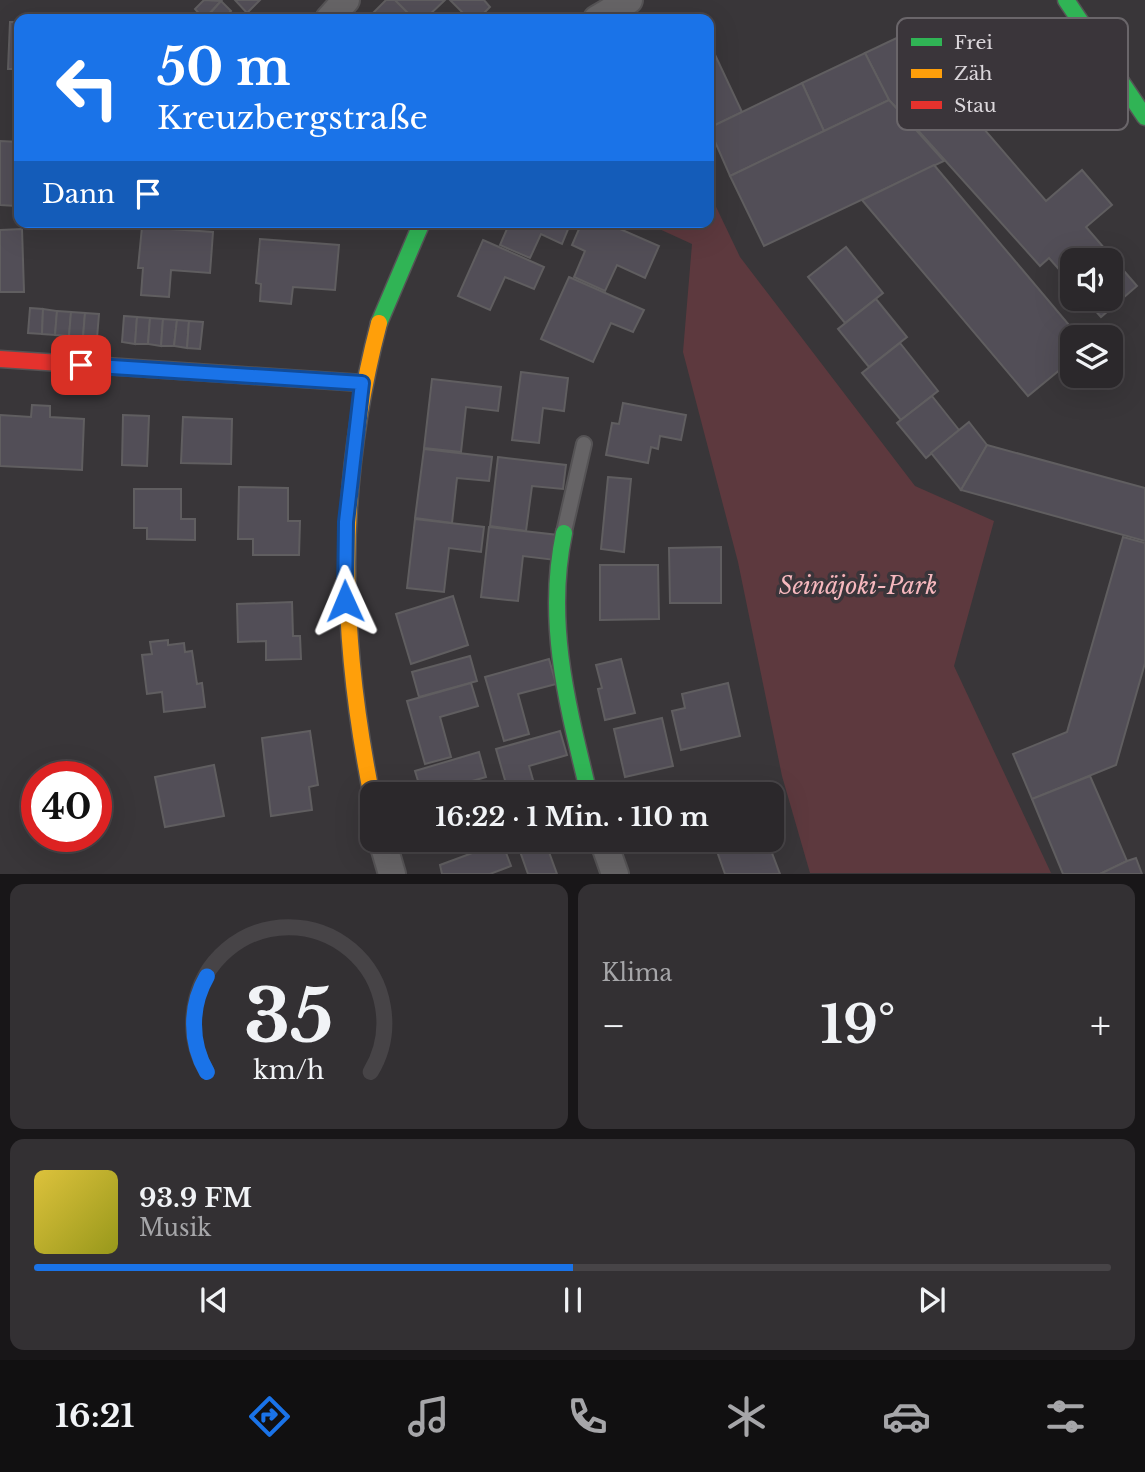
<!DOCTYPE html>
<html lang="de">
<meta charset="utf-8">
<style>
:root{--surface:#2b282b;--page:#333033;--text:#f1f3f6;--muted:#a6a6a9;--line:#474447;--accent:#1a73e8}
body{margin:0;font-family:"Libre Baskerville",serif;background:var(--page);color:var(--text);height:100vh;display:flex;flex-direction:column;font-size:26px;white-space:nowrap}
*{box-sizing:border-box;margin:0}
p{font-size:23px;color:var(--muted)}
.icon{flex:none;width:38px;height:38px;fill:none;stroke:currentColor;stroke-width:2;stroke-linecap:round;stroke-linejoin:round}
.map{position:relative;height:874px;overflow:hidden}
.panel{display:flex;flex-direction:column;gap:10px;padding:10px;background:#181618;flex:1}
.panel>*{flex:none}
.guide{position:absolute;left:14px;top:14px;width:700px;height:214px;border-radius:14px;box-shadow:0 7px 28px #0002,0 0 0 2px var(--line);background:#1a73e8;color:#fff;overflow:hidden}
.tools{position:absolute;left:1060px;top:248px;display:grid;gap:14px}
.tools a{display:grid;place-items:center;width:63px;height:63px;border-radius:14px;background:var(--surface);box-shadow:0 7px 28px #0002,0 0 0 2px var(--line);font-size:35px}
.speed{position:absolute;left:21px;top:761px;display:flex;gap:14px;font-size:35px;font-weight:700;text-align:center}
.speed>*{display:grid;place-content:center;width:91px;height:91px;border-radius:50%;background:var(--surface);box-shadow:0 7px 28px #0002,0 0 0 2px var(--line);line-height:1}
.speed .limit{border:10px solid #d22;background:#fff;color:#111}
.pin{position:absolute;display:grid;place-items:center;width:60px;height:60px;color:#fff;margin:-30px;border-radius:14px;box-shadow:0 4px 10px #0006}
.me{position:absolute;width:77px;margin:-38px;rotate:359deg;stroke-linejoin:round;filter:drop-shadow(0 0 5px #0008)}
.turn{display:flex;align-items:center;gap:24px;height:147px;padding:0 28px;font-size:32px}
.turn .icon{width:91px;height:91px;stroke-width:2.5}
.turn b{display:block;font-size:49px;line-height:60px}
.then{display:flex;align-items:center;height:66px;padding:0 28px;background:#0003;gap:14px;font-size:26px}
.big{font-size:52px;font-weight:800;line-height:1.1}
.panel .widget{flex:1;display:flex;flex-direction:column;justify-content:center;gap:10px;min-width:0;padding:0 24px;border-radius:14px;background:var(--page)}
.panel .dial{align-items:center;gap:0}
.dial svg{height:182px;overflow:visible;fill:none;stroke:var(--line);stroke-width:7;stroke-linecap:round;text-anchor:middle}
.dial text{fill:var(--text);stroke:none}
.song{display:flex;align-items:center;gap:21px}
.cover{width:84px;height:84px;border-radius:10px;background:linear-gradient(135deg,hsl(50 70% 55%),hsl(60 70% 35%))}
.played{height:7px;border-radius:4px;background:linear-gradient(90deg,var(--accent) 50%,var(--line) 50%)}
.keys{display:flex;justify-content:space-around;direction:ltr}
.heat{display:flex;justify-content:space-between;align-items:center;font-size:38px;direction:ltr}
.panel .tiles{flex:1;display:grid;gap:10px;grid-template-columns:1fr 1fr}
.widget:last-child{grid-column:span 2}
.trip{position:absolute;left:360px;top:782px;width:424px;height:70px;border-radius:14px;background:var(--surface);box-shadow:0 7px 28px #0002,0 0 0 2px var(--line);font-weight:800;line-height:70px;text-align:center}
.tab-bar{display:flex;height:112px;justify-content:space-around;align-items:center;background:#111011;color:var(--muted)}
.tab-bar .icon{width:49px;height:49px}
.tab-bar .on{color:var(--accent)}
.tab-bar b{font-size:32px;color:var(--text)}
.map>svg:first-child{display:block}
.green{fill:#5d393e}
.building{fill:#524e57;stroke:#605e60;stroke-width:2}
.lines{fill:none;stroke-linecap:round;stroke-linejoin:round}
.lane-casing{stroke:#555355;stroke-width:18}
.street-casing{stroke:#555355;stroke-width:30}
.fast-casing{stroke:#555355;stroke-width:19}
.slow-casing{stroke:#555355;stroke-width:19}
.jam-casing{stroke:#555355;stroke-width:19}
.lane{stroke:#666466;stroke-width:14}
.street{stroke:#666466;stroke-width:26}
.fast{stroke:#30b455;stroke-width:16}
.slow{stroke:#ff9f0a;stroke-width:16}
.jam{stroke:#e5322d;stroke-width:16}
.route-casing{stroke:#114b97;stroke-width:18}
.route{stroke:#1a73e8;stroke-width:12}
.labels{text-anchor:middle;stroke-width:7;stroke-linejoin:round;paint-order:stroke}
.park-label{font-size:23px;font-style:italic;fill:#f6b8be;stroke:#3a353a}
.key{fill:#3a353a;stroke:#6a666a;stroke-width:2}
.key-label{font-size:19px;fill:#dbd7db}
</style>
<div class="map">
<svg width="1145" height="874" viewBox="0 0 1145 874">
<rect width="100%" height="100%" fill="#393639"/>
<polygon class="green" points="709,192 740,257 915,486 994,521 954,666 1051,873 810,873 782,776 738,562 683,352 692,244 644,222 709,222"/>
<g class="building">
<polygon points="204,0 221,1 204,19 195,9"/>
<polygon points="235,0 260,0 247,13"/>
<polygon points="386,0 395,0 414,19 367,19"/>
<polygon points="395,0 445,0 425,19 414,19"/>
<polygon points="450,0 484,0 490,7 478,19 469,19"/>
<polygon points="221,1 231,11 222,19 205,19"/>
<polygon points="10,22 19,22 19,69 8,69"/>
<polygon points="903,35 953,93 915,127 889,100 865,53"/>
<polygon points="709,42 742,112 709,128"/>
<polygon points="865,53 889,100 824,131 802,83"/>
<polygon points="802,83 824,131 730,176 709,128"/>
<polygon points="953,93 1046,201 1082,170 1112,205 1086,227 1137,286 1101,317 1085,299 1111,299 1111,261 1073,261 1073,285 1049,258 1040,266 915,127"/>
<polygon points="889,100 944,161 764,246 730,176"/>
<polygon points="0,141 19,142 16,206 0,205"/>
<polygon points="934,165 1080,338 1073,338 1073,359 1028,396 862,200"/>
<polygon points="510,222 571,222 562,244 541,234 530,258 500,245"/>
<polygon points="582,222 604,222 659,246 645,278 617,265 605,291 574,277 585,251 572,245"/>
<polygon points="142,227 213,232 210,273 171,270 169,297 141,295 143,268 138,268"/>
<polygon points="22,229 24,292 0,292 0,230"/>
<polygon points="260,239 339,245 335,290 293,287 291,304 260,301 261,284 256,283"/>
<polygon points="483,240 544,267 534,289 505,277 490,310 458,296"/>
<polygon points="846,247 883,293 845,323 808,277"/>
<polygon points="569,277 644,310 633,332 611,323 593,362 541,339"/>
<polygon points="876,299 907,337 869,367 838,329"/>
<polygon points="30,308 43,309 42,334 28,333"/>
<polygon points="43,309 57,311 55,335 42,334"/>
<polygon points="57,311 71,312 69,336 55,335"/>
<polygon points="71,312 85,313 83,337 69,336"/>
<polygon points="85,313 99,314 97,338 83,337"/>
<polygon points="124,316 137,317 135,344 122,342"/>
<polygon points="137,317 150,318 148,344 135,344"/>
<polygon points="150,318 163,319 161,346 148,344"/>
<polygon points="163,319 177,320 174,346 161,346"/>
<polygon points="177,320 189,321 187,348 174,346"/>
<polygon points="189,321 203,322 200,349 187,348"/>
<polygon points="900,343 938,391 901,420 862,373"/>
<polygon points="521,372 568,378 564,411 543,408 539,443 512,440"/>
<polygon points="432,379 501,387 498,411 466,407 461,452 424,448"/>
<polygon points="932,396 959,430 926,458 897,423"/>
<polygon points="623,403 686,415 681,440 660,436 658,449 651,447 648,463 606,455 612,423 619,424"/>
<polygon points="32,405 50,406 50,417 84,419 82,470 0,466 0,415 31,417"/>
<polygon points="123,415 149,416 147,466 122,465"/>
<polygon points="183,417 232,419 231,464 181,463"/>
<polygon points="969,422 987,445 961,490 931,453"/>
<polygon points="987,445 1145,488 1145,541 961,490"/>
<polygon points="424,449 492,457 489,481 457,478 452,523 415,518"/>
<polygon points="498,457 566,465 563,489 532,486 526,531 490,526"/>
<polygon points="608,477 631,479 624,552 601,549"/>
<polygon points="239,487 288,488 288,521 300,521 299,555 253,555 253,539 238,539"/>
<polygon points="134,489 181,489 181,519 195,519 195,540 147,539 147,528 134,528"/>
<polygon points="415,519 484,527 481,552 449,548 444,592 407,588"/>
<polygon points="489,527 558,535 555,560 523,556 518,601 481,597"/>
<polygon points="1123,537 1145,543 1145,663 1116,765 1032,799 1013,754 1067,732"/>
<polygon points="721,547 721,603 670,603 669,548"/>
<polygon points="600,565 658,565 659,619 600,620"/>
<polygon points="453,596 468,645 411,664 396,614"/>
<polygon points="292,602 293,636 300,636 301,659 266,660 266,641 238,642 237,604"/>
<polygon points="168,640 168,645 184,643 185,652 192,651 197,684 202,683 205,707 164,712 162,692 147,694 142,655 152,654 150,642"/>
<polygon points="470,656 477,681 419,697 412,672"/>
<polygon points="549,659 556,684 518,694 529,734 504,741 485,677"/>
<polygon points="621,659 635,713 605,720 598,689 602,688 596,665"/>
<polygon points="471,683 478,706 440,717 451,757 425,764 407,701"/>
<polygon points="728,683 740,736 681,750 672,711 685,708 682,694"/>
<polygon points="662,718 673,766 625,777 614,729"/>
<polygon points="310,731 318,785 309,787 312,810 271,816 262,738"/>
<polygon points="560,731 567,755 529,766 537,794 509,794 496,749"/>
<polygon points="479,752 486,777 448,788 450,794 422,794 415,771"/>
<polygon points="214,765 224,816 165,827 155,777"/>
<polygon points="1090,776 1127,861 1100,874 1063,874 1032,799"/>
<polygon points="516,840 582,840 549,852 557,874 528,874"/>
<polygon points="713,840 767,840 780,874 725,874"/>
<polygon points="502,842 511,866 490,874 442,874 440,865"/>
<polygon points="1136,858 1142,874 1100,874 1127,861"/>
</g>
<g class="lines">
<defs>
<polyline id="lane" points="564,532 584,444"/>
<g id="street">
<polyline points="329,19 346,0"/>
<polyline points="597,19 629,0"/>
<polyline points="382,840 392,874"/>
<polyline points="603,840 615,874"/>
</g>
<g id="fast">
<polyline points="1066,0 1145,117"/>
<polyline points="379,323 422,222"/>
<path d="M564,533C545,623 568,707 589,794"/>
</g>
<path id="slow" d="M373,802C339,636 336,487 379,323"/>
<polyline id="jam" points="0,359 362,383"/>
</defs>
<use href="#lane" class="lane-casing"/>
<use href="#street" class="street-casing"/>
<use href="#fast" class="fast-casing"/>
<use href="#slow" class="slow-casing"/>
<use href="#jam" class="jam-casing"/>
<use href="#lane" class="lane"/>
<use href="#street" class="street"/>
<use href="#fast" class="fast"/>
<use href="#slow" class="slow"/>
<use href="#jam" class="jam"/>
</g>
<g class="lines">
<defs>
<polyline id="route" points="81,365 362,383 346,522 345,601"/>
</defs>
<use href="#route" class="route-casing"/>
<use href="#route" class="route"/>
</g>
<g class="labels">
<g class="park-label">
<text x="858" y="594">Seinäjoki-Park</text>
</g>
</g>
<rect x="897" y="18" width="231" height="112" rx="10" class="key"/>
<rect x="911" y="38" width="31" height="8" fill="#30b455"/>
<rect x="911" y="69" width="31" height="9" fill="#ff9f0a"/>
<rect x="911" y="101" width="31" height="8" fill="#e5322d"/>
<g class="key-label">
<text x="954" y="49">Frei</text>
<text x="954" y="80">Zäh</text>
<text x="954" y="112">Stau</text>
</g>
</svg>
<div class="tools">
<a><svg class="icon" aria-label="sound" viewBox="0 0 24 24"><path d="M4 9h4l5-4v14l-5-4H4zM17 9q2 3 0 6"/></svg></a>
<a><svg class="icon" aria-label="layers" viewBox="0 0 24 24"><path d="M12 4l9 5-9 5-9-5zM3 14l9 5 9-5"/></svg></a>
</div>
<div class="speed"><div class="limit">40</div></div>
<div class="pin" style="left:81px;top:365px;background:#d93025"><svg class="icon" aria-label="arrive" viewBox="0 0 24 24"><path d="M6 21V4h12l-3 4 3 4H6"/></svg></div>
<svg class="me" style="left:345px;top:601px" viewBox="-20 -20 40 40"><path d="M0-17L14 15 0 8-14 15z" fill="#1a73e8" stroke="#fff" stroke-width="4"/></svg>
<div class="trip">16:22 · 1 Min. · 110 m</div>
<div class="guide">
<div class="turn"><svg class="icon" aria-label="left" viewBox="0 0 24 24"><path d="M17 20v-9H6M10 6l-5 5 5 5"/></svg><div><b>50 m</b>Kreuzbergstraße</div></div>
<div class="then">Dann<svg class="icon" aria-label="arrive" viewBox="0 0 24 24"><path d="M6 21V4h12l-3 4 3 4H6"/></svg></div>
</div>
</div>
<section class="panel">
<div class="tiles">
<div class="widget dial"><svg viewBox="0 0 100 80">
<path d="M14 69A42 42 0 1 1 86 69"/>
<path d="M14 69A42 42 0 0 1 14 27" stroke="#1a73e8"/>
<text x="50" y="56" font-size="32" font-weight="700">35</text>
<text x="50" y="72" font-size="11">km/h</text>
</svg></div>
<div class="widget"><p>Klima</p>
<div class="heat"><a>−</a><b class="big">19°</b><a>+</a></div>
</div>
<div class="widget">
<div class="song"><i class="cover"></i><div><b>93.9 FM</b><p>Musik</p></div></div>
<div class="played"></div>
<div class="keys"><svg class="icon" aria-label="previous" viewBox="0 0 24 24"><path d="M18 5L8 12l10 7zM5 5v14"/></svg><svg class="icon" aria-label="pause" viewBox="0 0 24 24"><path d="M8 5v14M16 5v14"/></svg><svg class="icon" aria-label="next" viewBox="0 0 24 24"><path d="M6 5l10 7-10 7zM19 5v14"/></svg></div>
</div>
</div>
</section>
<nav class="tab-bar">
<b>16:21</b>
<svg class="icon on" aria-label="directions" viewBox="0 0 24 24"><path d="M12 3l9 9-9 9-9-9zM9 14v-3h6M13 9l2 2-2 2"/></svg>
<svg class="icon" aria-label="music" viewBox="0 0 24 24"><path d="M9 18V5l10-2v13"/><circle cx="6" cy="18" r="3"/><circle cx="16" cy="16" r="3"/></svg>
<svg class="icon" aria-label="phone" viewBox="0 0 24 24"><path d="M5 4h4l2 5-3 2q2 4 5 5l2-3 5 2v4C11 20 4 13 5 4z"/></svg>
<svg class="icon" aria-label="climate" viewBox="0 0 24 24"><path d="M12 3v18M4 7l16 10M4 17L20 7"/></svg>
<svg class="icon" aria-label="car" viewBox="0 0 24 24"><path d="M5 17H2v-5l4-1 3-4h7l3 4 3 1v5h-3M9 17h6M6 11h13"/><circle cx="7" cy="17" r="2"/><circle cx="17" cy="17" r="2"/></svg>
<svg class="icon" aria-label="filters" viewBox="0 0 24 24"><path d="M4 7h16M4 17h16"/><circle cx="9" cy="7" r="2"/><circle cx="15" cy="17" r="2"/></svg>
</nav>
